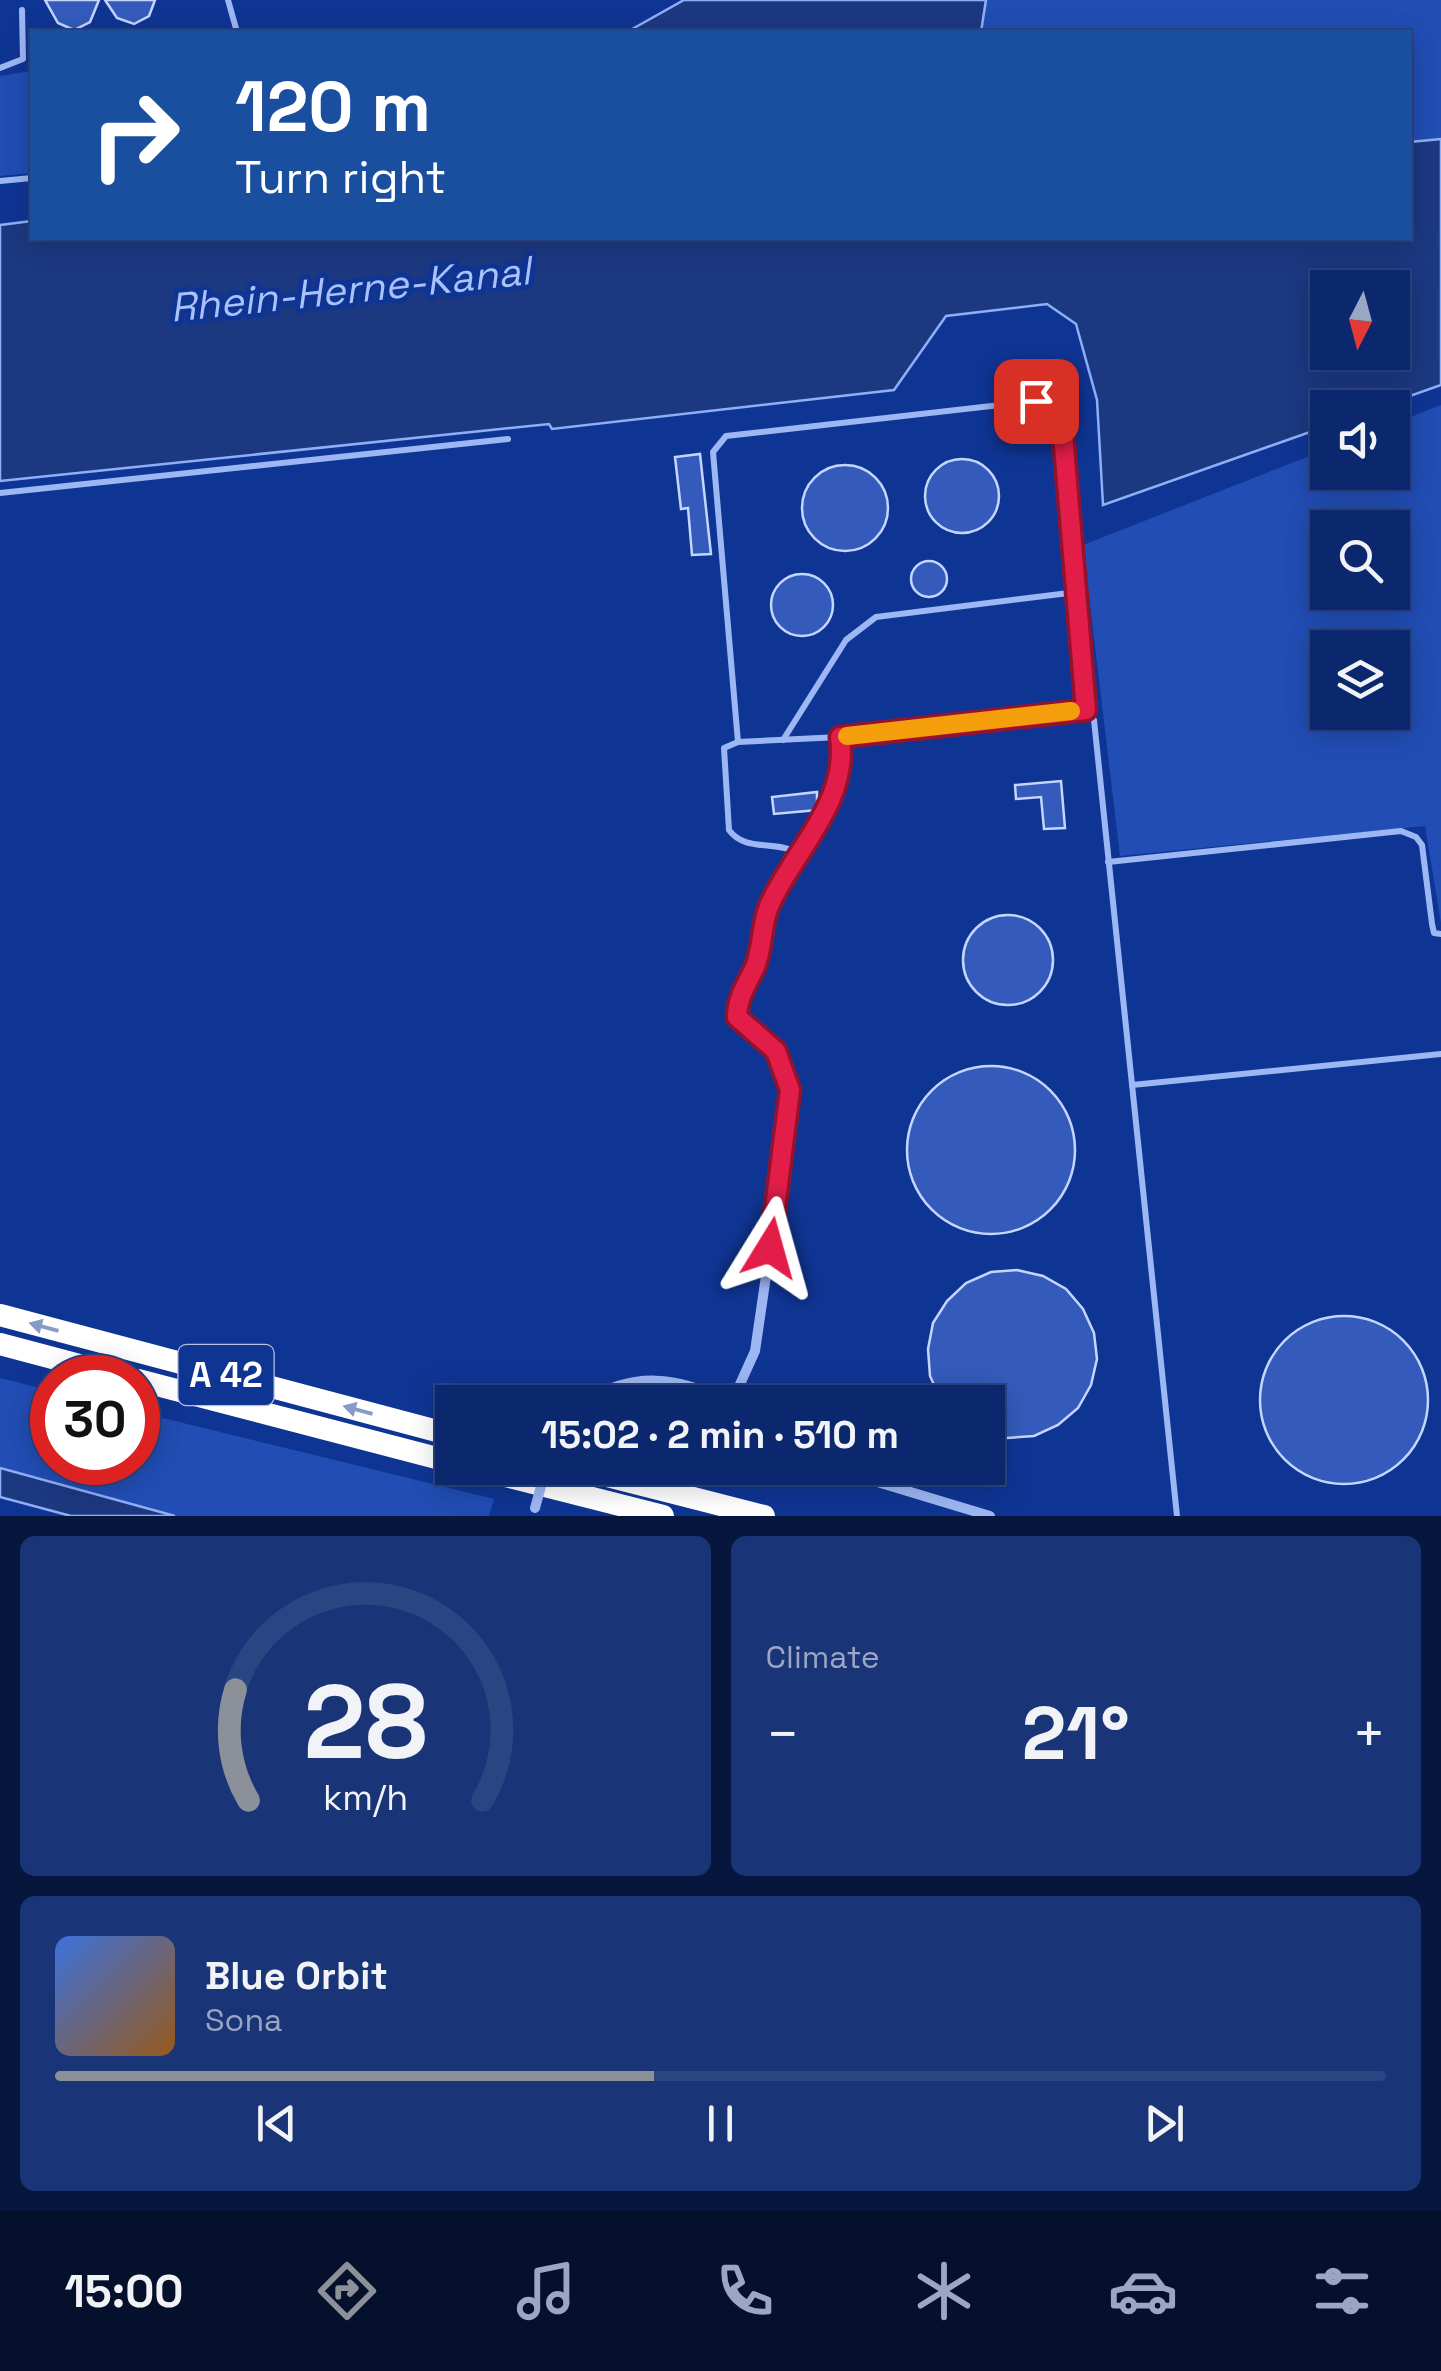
<!DOCTYPE html>
<meta charset="utf-8">
<style>
:root{--surface:#0b286f;--page:#193477;--text:#f1f3f6;--muted:#9aa6c3;--line:#2b4482;--accent:#8c9099}
body{margin:0;font-family:"Space Grotesk",sans-serif;background:var(--page);color:var(--text);height:100vh;display:flex;flex-direction:column;font-size:38px;white-space:nowrap}
*{box-sizing:border-box;margin:0}
p{font-size:32px;color:var(--muted)}
.icon{flex:none;width:55px;height:55px;fill:none;stroke:currentColor;stroke-width:2;stroke-linecap:round;stroke-linejoin:round}
.map{position:relative;height:1516px;overflow:hidden}
.sheet{display:flex;flex-direction:column;gap:20px;padding:20px;background:#06163d;flex:1}
.sheet>*{flex:none}
.hud{position:absolute;left:30px;top:30px;width:1382px;height:210px;border-radius:0px;box-shadow:0 5px 25px #0003,0 0 0 2px var(--line);background:#1a4fa0;color:#fff;overflow:hidden}
.needle{width:65px;rotate:186deg}
.tools{position:absolute;left:1310px;top:270px;display:grid;gap:20px}
.tools a{display:grid;place-items:center;width:100px;height:100px;border-radius:0px;background:var(--surface);box-shadow:0 5px 25px #0003,0 0 0 2px var(--line);font-size:50px}
.speed{position:absolute;left:30px;top:1355px;display:flex;gap:20px;font-size:50px;font-weight:700;text-align:center}
.speed>*{display:grid;place-content:center;width:130px;height:130px;border-radius:50%;background:var(--surface);box-shadow:0 5px 25px #0003,0 0 0 2px var(--line);line-height:1}
.speed .limit{border:15px solid #d22;background:#fff;color:#111}
.pin{position:absolute;display:grid;place-items:center;width:85px;height:85px;color:#fff;margin:-42px;border-radius:20px;box-shadow:0 5px 15px #0006}
.me{position:absolute;width:110px;margin:-55px;rotate:8deg;stroke-linejoin:round;filter:drop-shadow(0 0 8px #0008)}
.turn{display:flex;align-items:center;gap:35px;height:210px;padding:0 40px;font-size:45px}
.turn .icon{width:130px;height:130px;stroke-width:2.5}
.turn b{display:block;font-size:70px;line-height:85px}
.big{font-size:75px;font-weight:700;line-height:1.1}
.sheet .card{flex:1;display:flex;flex-direction:column;justify-content:center;gap:15px;min-width:0;padding:0 35px;border-radius:15px;background:var(--page)}
.sheet .dial{align-items:center;gap:0}
.dial svg{height:260px;overflow:visible;fill:none;stroke:var(--line);stroke-width:7;stroke-linecap:round;text-anchor:middle}
.dial text{fill:var(--text);stroke:none}
.song{display:flex;align-items:center;gap:30px}
.cover{width:120px;height:120px;border-radius:15px;background:linear-gradient(135deg,hsl(220 70% 55%),hsl(30 70% 35%))}
.played{height:10px;border-radius:5px;background:linear-gradient(90deg,var(--accent) 45%,var(--line) 45%)}
.keys{display:flex;justify-content:space-around;direction:ltr}
.heat{display:flex;justify-content:space-between;align-items:center;font-size:55px;direction:ltr}
.sheet .tiles{flex:1;display:grid;gap:20px;grid-template-columns:1fr 1fr}
.card:last-child{grid-column:span 2}
.trip{position:absolute;left:435px;top:1385px;width:570px;height:100px;border-radius:0px;background:var(--surface);box-shadow:0 5px 25px #0003,0 0 0 2px var(--line);font-weight:700;line-height:100px;text-align:center}
.dock{display:flex;height:160px;justify-content:space-around;align-items:center;background:#04102c;color:var(--muted)}
.dock .icon{width:70px;height:70px}
.dock .selected{color:var(--accent)}
.dock b{font-size:45px;color:var(--text)}
.map>svg:first-child{display:block}
.green{fill:#214db4;fill-rule:evenodd}
.water{fill:#1c3881;stroke:#8eaff8;stroke-width:2.5;fill-rule:evenodd}
.building{fill:#345bbc;stroke:#c5d6fe;stroke-width:2.5}
.lines{fill:none;stroke-linecap:round;stroke-linejoin:round}
.service{stroke:#9db7f4;stroke-width:6}
.minor{stroke:#9db7f4;stroke-width:10}
.motorway{stroke:#fff;stroke-width:22}
.minor-bridge{stroke:#9db7f4;stroke-width:10}
.oneway{fill:#879aca}
.route-casing{stroke:#92132f;stroke-width:25}
.route{stroke:#e11d48;stroke-width:18}
.slow{stroke:#f59e0b;stroke-width:18}
.labels{text-anchor:middle;stroke-width:10;stroke-linejoin:round;paint-order:stroke}
.shield{fill:#0f3594;stroke:#b7c2df;stroke-width:2.5}
.shield-label{font-size:35px;font-weight:bold;fill:#fff}
.water-label{font-size:40px;font-style:italic;fill:#a9c2fb;stroke:#0f3594}
</style>
<div class="map">
<svg width="1441" height="1516" viewBox="0 0 1441 1516">
<rect width="100%" height="100%" fill="#0f3594"/>
<g class="green">
<polygon points="986,0 1441,0 1441,139 1410,142 1410,32 981,32"/>
<polygon points="31,71 32,173 0,176 0,76"/>
<path d="M1441,405V923L1425,826L1120,856L1083,545L1327,449L1328,472H1392L1393,424ZM1328,528H1392V592H1328ZM1328,648H1392V712H1328Z"/>
<polygon points="0,1378 52,1391 52,1462 138,1462 138,1412 494,1499 489,1516 175,1516 0,1468"/>
</g>
<g class="water">
<polygon points="684,0 986,0 981,32 627,32"/>
<path d="M1441,139V385L1379,407L1328,408L1327,426L1103,505L1097,400L1076,324L1047,304L946,316L894,390L552,429L549,424L0,481V225L32,221V238H1410V142ZM1328,288H1392V352H1328Z"/>
<polygon points="0,1468 175,1516 71,1516 0,1497"/>
</g>
<g class="building">
<polygon points="45,0 99,0 90,22 74,30 58,23"/>
<polygon points="105,0 155,0 149,16 134,24 117,18"/>
<polygon points="700,454 711,554 692,555 688,508 681,509 675,457"/>
<circle cx="962" cy="496" r="37"/>
<circle cx="845" cy="508" r="43"/>
<circle cx="929" cy="579" r="18"/>
<circle cx="802" cy="605" r="31"/>
<polygon points="1061,781 1065,828 1044,829 1041,797 1016,799 1015,785"/>
<polygon points="817,792 817,810 774,814 772,797"/>
<circle cx="1008" cy="960" r="45"/>
<circle cx="991" cy="1150" r="84"/>
<polygon points="1017,1270 1043,1276 1066,1289 1083,1309 1094,1333 1097,1359 1091,1385 1078,1408 1058,1425 1034,1436 1007,1438 988,1434 988,1402 941,1400 930,1376 928,1349 933,1323 947,1301 966,1283 991,1272"/>
<circle cx="1344" cy="1400" r="84"/>
</g>
<g class="lines">
<g class="service">
<polyline points="228,0 237,32"/>
<polyline points="0,68 23,59 22,10"/>
<polyline points="0,181 32,178"/>
<polyline points="0,493 508,439"/>
<polyline points="1086,710 840,737 738,742 713,452 726,436 1036,401 1052,407 1061,422 1086,710 1094,720 1177,1516"/>
<polyline points="783,740 846,640 876,617 1077,592"/>
<path d="M738,742L724,748L729,830C745,852 774,840 800,853"/>
<polyline points="1108,862 1401,831 1416,837 1422,845 1432,924 1434,933 1441,934"/>
<path d="M753,1029L737,1017C737,998 747,984 755,966C763,947 761,926 769,906C794,849 849,803 840,737"/>
<polyline points="1132,1085 1441,1054"/>
</g>
<g class="minor">
<path d="M585,1402C632,1371 679,1376 727,1402"/>
<polyline points="732,1402 755,1351 791,1106 783,1063 753,1029"/>
<polyline points="831,1468 990,1516"/>
</g>
<g class="motorway">
<polyline points="0,1315 452,1435"/>
<polyline points="0,1344 128,1378"/>
<polyline points="138,1380 452,1462"/>
<polyline points="474,1468 663,1516"/>
<polyline points="576,1468 764,1516"/>
</g>
<polyline class="minor-bridge" points="535,1508 546,1468"/>
</g>
<defs><path id="oneway-solid" d="M-6-.8H1V-3.2L6.5 0L1 3.2V.8H-6Z" transform="scale(2.5)"/></defs>
<g class="oneway">
<use href="#oneway-solid" transform="translate(44 1327) rotate(-165)"/>
<use href="#oneway-solid" transform="translate(358 1410) rotate(-165)"/>
</g>
<g class="lines">
<defs>
<path id="route" d="M770,1248L790,1090L776,1051L737,1017C737,998 747,984 755,967C763,947 761,926 769,906C794,850 849,803 840,737L1086,710L1062,422L1052,407L1036,401"/>
</defs>
<use href="#route" class="route-casing"/>
<use href="#route" class="route"/>
<polyline class="slow" points="847,736 1071,711"/>
</g>
<g class="labels">
<rect class="shield" x="178.5" y="1345" width="95" height="60" rx="8"/>
<g class="shield-label">
<text x="226" y="1387">A 42</text>
</g>
<g class="water-label">
<text transform="translate(350 289) rotate(-6)" y="14">Rhein-Herne-Kanal</text>
</g>
</g>
</svg>
<div class="tools">
<a><svg class="needle" viewBox="-14 -14 28 28"><path d="M0-13l5 13h-10z" fill="#e53935"/><path d="M0 13l5-13h-10z" fill="#9aa6c3"/></svg></a>
<a><svg class="icon" aria-label="sound" viewBox="0 0 24 24"><path d="M4 9h4l5-4v14l-5-4H4zM17 9q2 3 0 6"/></svg></a>
<a><svg class="icon" aria-label="search" viewBox="0 0 24 24"><circle cx="10" cy="10" r="6"/><path d="M15 15l6 6"/></svg></a>
<a><svg class="icon" aria-label="layers" viewBox="0 0 24 24"><path d="M12 4l9 5-9 5-9-5zM3 14l9 5 9-5"/></svg></a>
</div>
<div class="speed"><div class="limit">30</div></div>
<div class="pin" style="left:1036px;top:401px;background:#d93025"><svg class="icon" aria-label="arrive" viewBox="0 0 24 24"><path d="M6 21V4h12l-3 4 3 4H6"/></svg></div>
<svg class="me" style="left:770px;top:1248px" viewBox="-20 -20 40 40"><path d="M0-17L14 15 0 8-14 15z" fill="#e11d48" stroke="#fff" stroke-width="4"/></svg>
<div class="trip">15:02 · 2 min · 510 m</div>
<div class="hud">
<div class="turn"><svg class="icon" aria-label="right" viewBox="0 0 24 24"><path d="M7 20v-9h11M14 6l5 5-5 5"/></svg><div><b>120 m</b>Turn right</div></div>
</div>
</div>
<section class="sheet">
<div class="tiles">
<div class="card dial"><svg viewBox="0 0 100 80">
<path d="M14 69A42 42 0 1 1 86 69"/>
<path d="M14 69A42 42 0 0 1 10 35" stroke="#8c9099"/>
<text x="50" y="56" font-size="32" font-weight="700">28</text>
<text x="50" y="72" font-size="11">km/h</text>
</svg></div>
<div class="card"><p>Climate</p>
<div class="heat"><a>−</a><b class="big">21°</b><a>+</a></div>
</div>
<div class="card">
<div class="song"><i class="cover"></i><div><b>Blue Orbit</b><p>Sona</p></div></div>
<div class="played"></div>
<div class="keys"><svg class="icon" aria-label="previous" viewBox="0 0 24 24"><path d="M18 5L8 12l10 7zM5 5v14"/></svg><svg class="icon" aria-label="pause" viewBox="0 0 24 24"><path d="M8 5v14M16 5v14"/></svg><svg class="icon" aria-label="next" viewBox="0 0 24 24"><path d="M6 5l10 7-10 7zM19 5v14"/></svg></div>
</div>
</div>
</section>
<nav class="dock">
<b>15:00</b>
<svg class="icon selected" aria-label="directions" viewBox="0 0 24 24"><path d="M12 3l9 9-9 9-9-9zM9 14v-3h6M13 9l2 2-2 2"/></svg>
<svg class="icon" aria-label="music" viewBox="0 0 24 24"><path d="M9 18V5l10-2v13"/><circle cx="6" cy="18" r="3"/><circle cx="16" cy="16" r="3"/></svg>
<svg class="icon" aria-label="phone" viewBox="0 0 24 24"><path d="M5 4h4l2 5-3 2q2 4 5 5l2-3 5 2v4C11 20 4 13 5 4z"/></svg>
<svg class="icon" aria-label="climate" viewBox="0 0 24 24"><path d="M12 3v18M4 7l16 10M4 17L20 7"/></svg>
<svg class="icon" aria-label="car" viewBox="0 0 24 24"><path d="M5 17H2v-5l4-1 3-4h7l3 4 3 1v5h-3M9 17h6M6 11h13"/><circle cx="7" cy="17" r="2"/><circle cx="17" cy="17" r="2"/></svg>
<svg class="icon" aria-label="filters" viewBox="0 0 24 24"><path d="M4 7h16M4 17h16"/><circle cx="9" cy="7" r="2"/><circle cx="15" cy="17" r="2"/></svg>
</nav>
